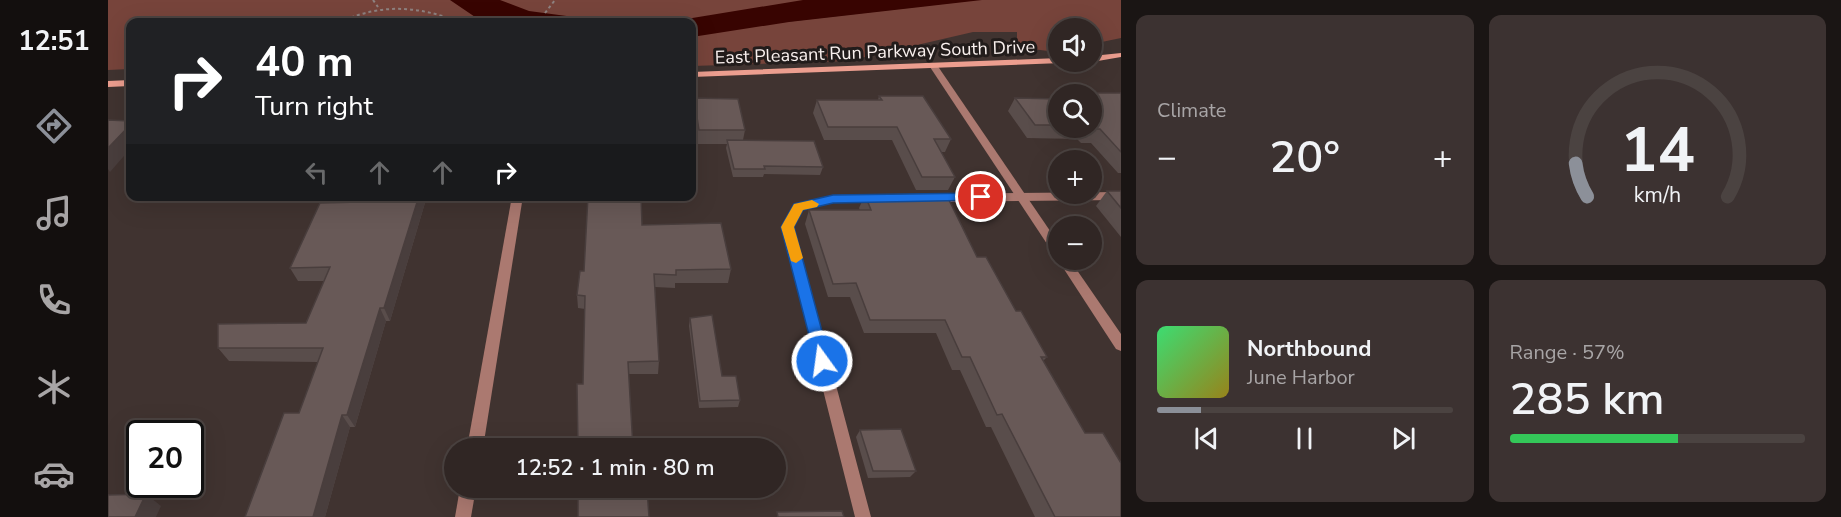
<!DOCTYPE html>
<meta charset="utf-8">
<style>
:root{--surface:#302624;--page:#3c3231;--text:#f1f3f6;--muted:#a8a5a6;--line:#4b4341;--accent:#8c9099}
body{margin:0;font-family:"Nunito Sans",sans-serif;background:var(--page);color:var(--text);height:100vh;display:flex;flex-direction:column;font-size:22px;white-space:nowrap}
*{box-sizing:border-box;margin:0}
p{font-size:20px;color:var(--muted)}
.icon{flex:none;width:33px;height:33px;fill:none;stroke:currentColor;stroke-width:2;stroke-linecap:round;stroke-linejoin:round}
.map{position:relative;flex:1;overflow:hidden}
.panel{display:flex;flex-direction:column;gap:15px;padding:15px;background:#1a1514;width:720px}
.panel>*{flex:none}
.guide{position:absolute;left:18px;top:18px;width:570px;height:183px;border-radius:12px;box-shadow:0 6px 24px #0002,0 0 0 2px var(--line);background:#202124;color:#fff;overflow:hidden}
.buttons{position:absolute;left:940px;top:18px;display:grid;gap:12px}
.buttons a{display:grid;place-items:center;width:54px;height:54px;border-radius:50%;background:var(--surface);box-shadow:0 6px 24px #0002,0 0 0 2px var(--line);font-size:30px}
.speed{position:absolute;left:18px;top:420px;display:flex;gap:12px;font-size:30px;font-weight:700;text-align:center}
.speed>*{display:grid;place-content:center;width:78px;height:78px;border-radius:50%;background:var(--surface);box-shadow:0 6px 24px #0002,0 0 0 2px var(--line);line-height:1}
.speed .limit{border:3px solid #111;border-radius:9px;background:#fff;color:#111}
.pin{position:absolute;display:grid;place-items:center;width:51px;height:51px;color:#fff;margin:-26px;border:3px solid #fff;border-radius:50%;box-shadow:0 2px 6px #0007}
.me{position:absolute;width:66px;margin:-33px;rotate:346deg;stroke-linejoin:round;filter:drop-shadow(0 0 4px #0008)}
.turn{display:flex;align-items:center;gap:21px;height:126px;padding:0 30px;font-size:27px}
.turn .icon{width:78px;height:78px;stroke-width:2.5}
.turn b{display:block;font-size:42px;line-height:51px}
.lanes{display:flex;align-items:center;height:57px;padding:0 30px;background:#0003;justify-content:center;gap:30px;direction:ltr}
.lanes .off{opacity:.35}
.big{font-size:45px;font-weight:600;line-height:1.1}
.panel .tile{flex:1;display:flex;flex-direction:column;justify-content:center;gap:9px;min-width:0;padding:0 21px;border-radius:12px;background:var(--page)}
.panel .dial{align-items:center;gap:0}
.dial svg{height:156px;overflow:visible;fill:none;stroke:var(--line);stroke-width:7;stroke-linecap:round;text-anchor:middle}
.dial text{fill:var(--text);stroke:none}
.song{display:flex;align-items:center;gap:18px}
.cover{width:72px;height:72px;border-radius:9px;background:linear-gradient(135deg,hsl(140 70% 55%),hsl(50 70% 35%))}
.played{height:6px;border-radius:3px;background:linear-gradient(90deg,var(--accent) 15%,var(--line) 15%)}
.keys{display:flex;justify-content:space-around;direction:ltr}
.heat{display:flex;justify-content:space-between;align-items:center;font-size:33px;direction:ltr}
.charge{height:9px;border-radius:4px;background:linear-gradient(90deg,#34c759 57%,var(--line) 0)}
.panel .tiles{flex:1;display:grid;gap:15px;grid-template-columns:repeat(2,1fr)}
.trip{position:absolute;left:336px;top:438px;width:342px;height:60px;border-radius:30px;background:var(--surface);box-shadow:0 6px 24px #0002,0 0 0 2px var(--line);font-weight:600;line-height:60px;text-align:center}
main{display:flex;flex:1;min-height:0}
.menu{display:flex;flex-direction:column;width:108px;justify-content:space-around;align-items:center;background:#130f0e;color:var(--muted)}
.menu .icon{width:42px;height:42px}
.menu .on{color:var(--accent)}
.menu b{font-size:27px;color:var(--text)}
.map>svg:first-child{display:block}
.green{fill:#77443b}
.water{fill:#380401}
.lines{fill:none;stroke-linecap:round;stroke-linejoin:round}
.path{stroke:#8e8280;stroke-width:2;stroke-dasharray:3 3;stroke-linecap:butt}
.lane{fill:#ab7970;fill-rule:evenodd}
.street{fill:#ab7970;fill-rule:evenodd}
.secondary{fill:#ec9e8f;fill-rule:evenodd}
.wall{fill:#594d4b;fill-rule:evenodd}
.shaded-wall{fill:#493e3d}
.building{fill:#685957;stroke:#493e3d;stroke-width:1.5}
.route{fill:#1a73e8;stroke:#114b97;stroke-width:1.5}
.slow{fill:#f59e0b}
.labels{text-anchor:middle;stroke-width:6;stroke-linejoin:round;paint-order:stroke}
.far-street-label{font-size:18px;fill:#f9f0ee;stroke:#221c1b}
</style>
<main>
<nav class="menu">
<b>12:51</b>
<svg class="icon on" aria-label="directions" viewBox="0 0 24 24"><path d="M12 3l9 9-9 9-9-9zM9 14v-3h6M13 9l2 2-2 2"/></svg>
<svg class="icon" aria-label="music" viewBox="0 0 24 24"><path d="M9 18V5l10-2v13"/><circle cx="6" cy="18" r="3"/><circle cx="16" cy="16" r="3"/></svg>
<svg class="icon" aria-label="phone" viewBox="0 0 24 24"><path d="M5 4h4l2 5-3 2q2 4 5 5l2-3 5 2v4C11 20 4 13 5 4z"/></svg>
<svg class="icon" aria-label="climate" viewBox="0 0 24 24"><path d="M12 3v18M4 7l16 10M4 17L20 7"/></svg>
<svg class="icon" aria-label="car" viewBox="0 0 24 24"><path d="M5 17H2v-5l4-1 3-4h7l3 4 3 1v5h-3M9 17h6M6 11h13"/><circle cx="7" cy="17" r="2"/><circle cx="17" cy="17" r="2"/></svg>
</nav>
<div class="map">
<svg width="1013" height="517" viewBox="0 0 1013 517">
<rect width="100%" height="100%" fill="#403330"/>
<g class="green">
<polygon points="0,0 713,0 573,22 22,22 22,69 0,70"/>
<polygon points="868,0 1013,0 1013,38 984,44 984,28 951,28 951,49 940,51 909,47 909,32 865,32 740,61 584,66 584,33"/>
</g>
<g class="water">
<polygon points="342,0 392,0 421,11 466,17 488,22 373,21"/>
<polygon points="695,0 874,0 681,22 584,37 584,22 560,22"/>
</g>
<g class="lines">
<g class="path">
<polyline points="265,0 270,7"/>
<polyline points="437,13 447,0"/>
<path d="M232,22C274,3 310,6 352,22"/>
</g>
<g class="lane">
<polygon points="1013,192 1013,200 825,202 820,198 825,194"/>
<polygon points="771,194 776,198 775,201 725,203 694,210 686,227 763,517 747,517 674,227 686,204 725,195"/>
</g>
<g class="street">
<polygon points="823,65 829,65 951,244 951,257 947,256 822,67"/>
<polygon points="404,196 415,196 375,448 359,448"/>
<polygon points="951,258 962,260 1013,334 1013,351 1008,349 952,263"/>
<polygon points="352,488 368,488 363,517 347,517"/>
</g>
<g class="secondary">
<polygon points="1013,53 1013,57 984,62 984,56"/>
<polygon points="951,58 951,62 955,62 954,63 584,77 584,72"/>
<polygon points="22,80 22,86 0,87 0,81"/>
</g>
</g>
<g class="wall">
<path d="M948,93H1013V173H1010L983,143H973L969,139L919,138L900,111L907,98L945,99ZM951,94L984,128H951Z"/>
<polygon points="771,96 843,139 837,152 833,152 847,177 840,190 808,190 784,140 716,140 705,113 709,100 770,100"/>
<polygon points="586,98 637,130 635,140 715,167 712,175 656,174 655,177 625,177 618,148 619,144 589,144 585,112"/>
<polygon points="999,191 1013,191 1013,237 988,206"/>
<polygon points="757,195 869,257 939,357 935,361 1013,517 927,517 883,427 878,427 852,370 844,370 828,333 756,333 742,297 720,297 697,224 701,210 752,210 751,208"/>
<polygon points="255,196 319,196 282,321 278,321 247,427 242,427 217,517 137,517 191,413 210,362 121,361 110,348 198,323 216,281 190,281 182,268 252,202"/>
<polygon points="534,225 623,269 620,283 567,283 567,288 547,287 551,361 550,374 521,374 475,384 477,309 470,308 469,295"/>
<polygon points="582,318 614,376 632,400 630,407 591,408 581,326"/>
<polygon points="752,430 808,471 802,477 760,478 748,437"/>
</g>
<g class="shaded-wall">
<polygon points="22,125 22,149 2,172 0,169 0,148"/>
<polygon points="311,196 319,196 282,321 276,308"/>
<polygon points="272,308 278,321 247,427 239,415"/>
<polygon points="234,415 242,427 217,517 205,517"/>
<polygon points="38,494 53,506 48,517 27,517"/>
</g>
<g class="building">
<polygon points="948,93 1013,93 1013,152 992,129 981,129 980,128 984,128 984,94 951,94 951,96"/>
<polygon points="771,96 815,96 843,139 826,139 847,177 814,177 789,127 720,127 709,100 774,100"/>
<polygon points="586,98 630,99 637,130 591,130"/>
<polygon points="907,98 951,99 951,125 927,125"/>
<polygon points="0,120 22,121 22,125 0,148"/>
<polygon points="619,140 706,141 715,167 656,166 657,169 626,169"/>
<polygon points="999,191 1013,191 1013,208"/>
<polygon points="757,195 839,196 869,257 878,257 908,311 913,311 939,357 933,357 977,433 995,433 1013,463 1013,517 947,517 894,414 889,415 862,357 854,357 837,320 762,320 748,283 725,284 701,210 763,210"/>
<polygon points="255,196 311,196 276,308 272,308 239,415 234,415 205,517 137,517 176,413 191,413 215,348 110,348 110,324 198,323 222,267 182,268 212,203 252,202"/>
<polygon points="480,196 533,196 534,225 613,223 623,269 568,270 568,275 546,274 551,361 520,362 525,448 470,448 469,384 475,384 477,296 469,295 472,271 476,271"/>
<polygon points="604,315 614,376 628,376 632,400 592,401 582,318"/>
<polygon points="793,429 808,471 765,471 752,430"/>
<polygon points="470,488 539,488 541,517 470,517"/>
<polygon points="38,494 27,517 0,517 0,495"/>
<polygon points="734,511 736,517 670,517 669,512"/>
</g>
<polygon class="route" points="873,193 877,194 879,197 877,200 725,203 695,210 686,227 722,361 720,366 714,368 709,366 673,227 686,204 725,195"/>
<polygon class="slow" points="704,200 711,204 709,207 695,210 686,227 695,258 688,263 683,261 673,227 686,204"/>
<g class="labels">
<g class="far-street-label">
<text transform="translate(767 52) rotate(-2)" y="6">East Pleasant Run Parkway South Drive</text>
</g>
</g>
</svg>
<div class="buttons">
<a><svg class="icon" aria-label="sound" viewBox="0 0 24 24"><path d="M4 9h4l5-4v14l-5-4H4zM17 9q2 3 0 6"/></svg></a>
<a><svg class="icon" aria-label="search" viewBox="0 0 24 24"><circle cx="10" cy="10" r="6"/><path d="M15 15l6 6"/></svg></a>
<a>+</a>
<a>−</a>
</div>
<div class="speed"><div class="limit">20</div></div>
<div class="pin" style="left:873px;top:197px;background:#d93025"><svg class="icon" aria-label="arrive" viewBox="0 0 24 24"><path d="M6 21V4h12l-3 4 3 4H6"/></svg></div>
<svg class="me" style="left:714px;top:361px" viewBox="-20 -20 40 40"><circle r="17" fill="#1a73e8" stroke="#fff" stroke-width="3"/><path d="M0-11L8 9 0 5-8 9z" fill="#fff"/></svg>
<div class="trip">12:52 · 1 min · 80 m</div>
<div class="guide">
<div class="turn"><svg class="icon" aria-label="right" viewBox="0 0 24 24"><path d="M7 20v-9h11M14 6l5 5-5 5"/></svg><div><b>40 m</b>Turn right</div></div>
<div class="lanes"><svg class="icon off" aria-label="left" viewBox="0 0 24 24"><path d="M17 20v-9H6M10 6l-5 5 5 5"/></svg><svg class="icon off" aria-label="ahead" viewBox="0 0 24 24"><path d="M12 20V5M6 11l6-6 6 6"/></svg><svg class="icon off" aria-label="ahead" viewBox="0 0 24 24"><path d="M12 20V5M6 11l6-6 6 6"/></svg><svg class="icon" aria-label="right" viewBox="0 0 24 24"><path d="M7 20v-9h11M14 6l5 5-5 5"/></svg></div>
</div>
</div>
<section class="panel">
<div class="tiles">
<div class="tile"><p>Climate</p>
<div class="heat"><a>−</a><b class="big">20°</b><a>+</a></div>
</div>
<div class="tile dial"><svg viewBox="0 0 100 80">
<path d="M14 69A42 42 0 1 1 86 69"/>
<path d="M14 69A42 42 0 0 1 8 52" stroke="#8c9099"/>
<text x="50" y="56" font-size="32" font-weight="700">14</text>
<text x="50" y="72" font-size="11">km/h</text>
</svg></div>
<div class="tile">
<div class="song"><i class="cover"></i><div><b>Northbound</b><p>June Harbor</p></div></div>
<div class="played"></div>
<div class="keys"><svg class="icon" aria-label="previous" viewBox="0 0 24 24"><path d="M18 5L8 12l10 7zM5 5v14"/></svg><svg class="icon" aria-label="pause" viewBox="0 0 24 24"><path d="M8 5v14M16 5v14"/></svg><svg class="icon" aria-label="next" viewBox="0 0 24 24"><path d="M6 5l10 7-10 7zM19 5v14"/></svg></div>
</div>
<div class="tile"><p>Range · 57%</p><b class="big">285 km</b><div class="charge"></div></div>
</div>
</section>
</main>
